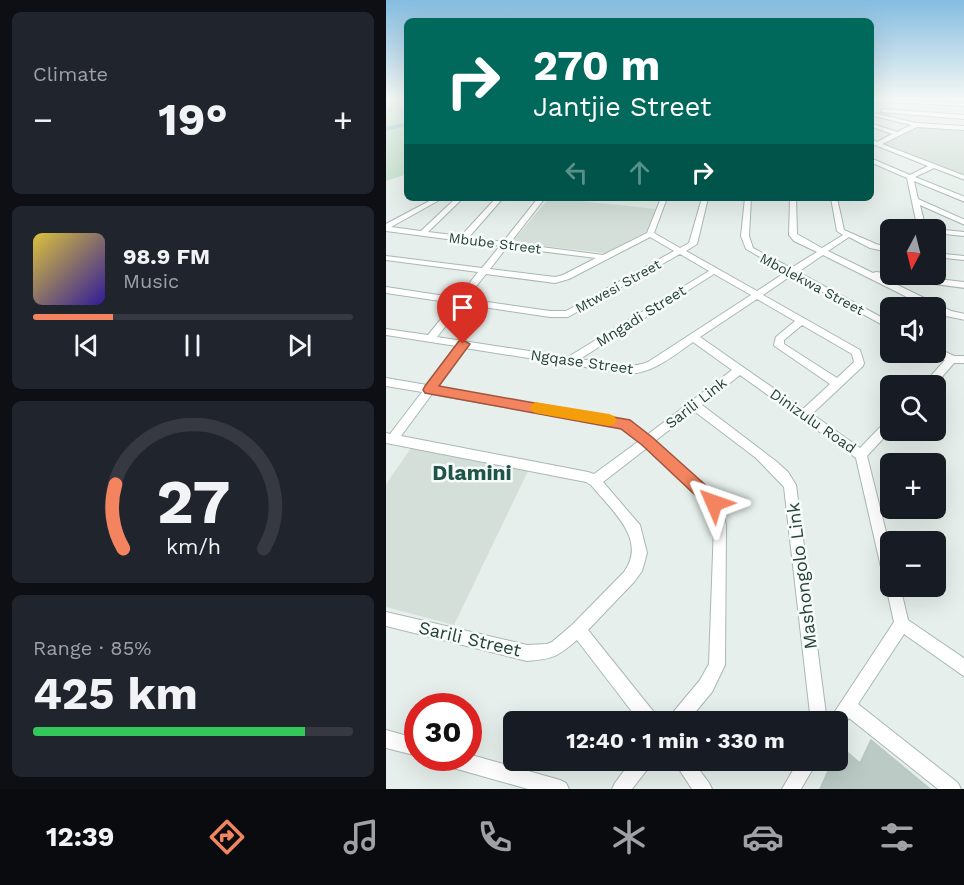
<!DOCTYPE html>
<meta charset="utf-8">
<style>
:root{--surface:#171b24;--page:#20242c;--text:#f1f3f6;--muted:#9ea1a6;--line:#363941;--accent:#f4845f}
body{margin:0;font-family:"Work Sans",sans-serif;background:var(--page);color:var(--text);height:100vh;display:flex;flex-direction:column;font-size:22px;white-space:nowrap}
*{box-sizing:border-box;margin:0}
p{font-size:20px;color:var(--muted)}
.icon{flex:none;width:33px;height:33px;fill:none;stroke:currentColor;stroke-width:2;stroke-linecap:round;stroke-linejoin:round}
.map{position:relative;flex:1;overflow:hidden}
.sheet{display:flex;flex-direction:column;gap:12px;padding:12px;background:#0d0f14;width:386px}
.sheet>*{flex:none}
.hud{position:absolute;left:18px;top:18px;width:470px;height:183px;border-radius:9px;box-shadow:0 6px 24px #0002;background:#00695c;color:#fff;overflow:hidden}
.needle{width:39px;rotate:187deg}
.tools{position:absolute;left:494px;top:219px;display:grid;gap:12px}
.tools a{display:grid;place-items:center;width:66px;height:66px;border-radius:9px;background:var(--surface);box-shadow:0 6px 24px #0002;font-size:30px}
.speed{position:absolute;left:18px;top:693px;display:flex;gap:12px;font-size:30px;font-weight:700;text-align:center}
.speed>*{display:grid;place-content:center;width:78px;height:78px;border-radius:50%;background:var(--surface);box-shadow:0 6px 24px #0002;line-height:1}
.speed .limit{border:9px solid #d22;background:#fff;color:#111}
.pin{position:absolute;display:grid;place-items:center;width:51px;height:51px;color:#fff;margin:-62px -26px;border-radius:50% 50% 50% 0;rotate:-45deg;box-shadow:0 0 6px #0007}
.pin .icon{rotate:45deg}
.me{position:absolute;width:66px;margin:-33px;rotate:313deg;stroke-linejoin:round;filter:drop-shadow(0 0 4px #0008)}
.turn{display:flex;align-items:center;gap:21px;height:126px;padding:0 30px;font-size:27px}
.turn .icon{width:78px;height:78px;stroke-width:2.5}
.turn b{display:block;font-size:42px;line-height:51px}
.lanes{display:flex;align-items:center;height:57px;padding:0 30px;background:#0003;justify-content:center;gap:30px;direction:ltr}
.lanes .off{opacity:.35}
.big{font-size:45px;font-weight:700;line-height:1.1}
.sheet .card{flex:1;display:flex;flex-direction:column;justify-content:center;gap:9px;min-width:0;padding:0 21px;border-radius:9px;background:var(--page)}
.sheet .dial{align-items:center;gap:0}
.dial svg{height:156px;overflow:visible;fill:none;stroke:var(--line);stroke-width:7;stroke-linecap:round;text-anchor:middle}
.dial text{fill:var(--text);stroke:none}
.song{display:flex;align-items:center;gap:18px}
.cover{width:72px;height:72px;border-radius:9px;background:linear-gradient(135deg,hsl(50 70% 55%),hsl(250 70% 35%))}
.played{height:6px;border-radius:3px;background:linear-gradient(90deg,var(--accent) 25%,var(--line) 25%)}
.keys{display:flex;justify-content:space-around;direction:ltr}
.heat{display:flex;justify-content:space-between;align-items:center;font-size:33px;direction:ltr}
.charge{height:9px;border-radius:4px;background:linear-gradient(90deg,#34c759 85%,var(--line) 0)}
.trip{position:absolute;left:117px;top:711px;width:345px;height:60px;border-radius:9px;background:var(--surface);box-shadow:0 6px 24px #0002;font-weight:700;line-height:60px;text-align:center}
.menu{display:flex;height:96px;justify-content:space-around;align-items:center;background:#090b0e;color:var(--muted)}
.menu .icon{width:42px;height:42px}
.menu .selected{color:var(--accent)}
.menu b{font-size:27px;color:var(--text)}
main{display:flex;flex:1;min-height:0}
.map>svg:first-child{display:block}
.built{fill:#d4dfda}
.green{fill:#bfe0c8}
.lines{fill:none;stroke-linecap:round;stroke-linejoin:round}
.river{fill:#8ec9d4;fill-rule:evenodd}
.building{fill:#bbcac4;stroke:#b8c9c2;stroke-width:1.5}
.minor-casing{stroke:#a8b8b2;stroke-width:2}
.minor{fill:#fff;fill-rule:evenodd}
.route{fill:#f4845f;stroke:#9f563e;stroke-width:1.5}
.slow{fill:#f59e0b}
.labels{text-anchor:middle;stroke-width:5;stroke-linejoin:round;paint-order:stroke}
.far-street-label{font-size:14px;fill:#24423a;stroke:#f7fbf9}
.street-label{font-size:15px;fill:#24423a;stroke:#f7fbf9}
.near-street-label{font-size:18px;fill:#24423a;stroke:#f7fbf9}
.district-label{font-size:21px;font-weight:bold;fill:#1f5548;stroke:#f7fbf9}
</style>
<main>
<section class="sheet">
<div class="card"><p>Climate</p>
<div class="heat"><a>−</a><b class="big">19°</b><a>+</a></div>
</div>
<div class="card">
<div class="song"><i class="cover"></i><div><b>98.9 FM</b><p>Music</p></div></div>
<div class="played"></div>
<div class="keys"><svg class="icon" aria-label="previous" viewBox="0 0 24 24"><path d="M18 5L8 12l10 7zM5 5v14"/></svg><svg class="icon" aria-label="pause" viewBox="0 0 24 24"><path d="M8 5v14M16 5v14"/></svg><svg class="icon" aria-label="next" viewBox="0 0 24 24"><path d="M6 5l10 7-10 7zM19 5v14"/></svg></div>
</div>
<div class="card dial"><svg viewBox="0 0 100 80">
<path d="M14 69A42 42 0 1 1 86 69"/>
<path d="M14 69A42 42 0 0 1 10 36" stroke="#f4845f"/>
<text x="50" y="56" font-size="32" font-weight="700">27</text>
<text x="50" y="72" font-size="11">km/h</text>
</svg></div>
<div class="card"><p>Range · 85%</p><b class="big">425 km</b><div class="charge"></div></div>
</section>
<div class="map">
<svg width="579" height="789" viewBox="0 0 579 789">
<rect width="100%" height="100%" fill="#e6efeb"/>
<g class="built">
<polygon points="536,127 578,130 578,175 498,144"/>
<polygon points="163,198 166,198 270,209 263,230 219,253 131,243 128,240"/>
<polygon points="25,448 142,471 68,625 0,607 0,484"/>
</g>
<polygon class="green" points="15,99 21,99 21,174 0,181 0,109"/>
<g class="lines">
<polygon class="river" points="21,122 21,126 0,131 0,127"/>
</g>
<polygon class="building" points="485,740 544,789 434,789 447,760 452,760 454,746 474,763"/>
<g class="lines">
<defs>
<g id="minor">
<polygon points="484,99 579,103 579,106 484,101"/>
<polygon points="497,109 579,115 579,119 495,112"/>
<polygon points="484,112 530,123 579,126 579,130 531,127 496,144 579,176 579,180 548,168 529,177 579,197 579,202 528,181 532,199 579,220 579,225 534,205 540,230 532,230 521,178 484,162 484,158 524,175 542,166 484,143 484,139 491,142 506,134 484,126 484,123 511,132 525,125 484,115"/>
<path d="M49,198H57L5,227L35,231L70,198H77L42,232L75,236L110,198H117L83,237L117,242L152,198H159L124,243L217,255L261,233L275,198H281L268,233L294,248L303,243L316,198H322L311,244L300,251L371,291L400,272L360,249L355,236L359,198H365L363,236L367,248L405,268L431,252L408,241L403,235L404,198H410L411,234L436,248L457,235L451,231L445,198H451L458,230L490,244L504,248V252L484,248L463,237L442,251L487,273L490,272L579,282V288L495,277L565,311L579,314V320L560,316L549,311V308H543L437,255L412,272L504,322V329L406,275L377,295L474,350L478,363L477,366L426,414L474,448L500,421L504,420L505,430L481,456L504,548V586H514L522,620L579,659V677L518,634L472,704L572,783L575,789H552L463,718L456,728L452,730V722H442L508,622L500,586L502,582L499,581L497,576L470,458L354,375L316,405L391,462L402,472L410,485L441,722H425L398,487L370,458L308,411L269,441L333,499L340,525L339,665L326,692L301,722H282L284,716L314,680L323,664L328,525L323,506L261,448L217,482L254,525L261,553L256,571L248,582L202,630L271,716L273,722H254L191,640C171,657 167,659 141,661L0,626V612L141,645L161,644L166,642L187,624L238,572C262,539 225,510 205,485L200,482L0,443V433L4,434L36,392L0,386V378L41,385L70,346L0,335V329L42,335L68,303L0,293V287L72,298L92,272L0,260V256L96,268L114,246L0,231V224ZM264,237L288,251L180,311H164L80,299L100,274L169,283L183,279ZM121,247L210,258L177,275L169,277L104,269ZM294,254L323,271L182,357L51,337L77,304L164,317H182ZM328,274L365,295L262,362C241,371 216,362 194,359ZM371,299L409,321L390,337L388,345L390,347L444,384L417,409L314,337ZM416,325L466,354L468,362L451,378L398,344V340ZM307,342L346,370L261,435L239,420L51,387L79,348L243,374C269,372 287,356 307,342ZM46,394L236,428L253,441L208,474L202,472L15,436Z"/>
<polygon points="549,229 579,232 579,236 549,233 549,230 546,230"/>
<polygon points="549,253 579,256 579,260 549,257"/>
<polygon points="549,347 568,356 579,356 579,363 568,363 548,386 536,386 559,360 546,352 549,352"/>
<polygon points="0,730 32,739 32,756 0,748"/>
<polygon points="82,754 174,780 180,783 183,789 142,789 64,767 58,764 55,758 82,758"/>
<polygon points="246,760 266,760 264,766 246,789 226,789 229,783"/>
<polygon points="287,760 306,760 323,783 326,789 306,789"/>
<polygon points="413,760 432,760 415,789 396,789"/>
</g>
</defs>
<use href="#minor" class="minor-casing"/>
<use href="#minor" class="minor"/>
</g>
<linearGradient id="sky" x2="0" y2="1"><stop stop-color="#84bce0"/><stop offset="0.47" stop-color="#f4f8f6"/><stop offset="1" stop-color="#f4f8f6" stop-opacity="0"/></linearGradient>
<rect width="579" height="209" fill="url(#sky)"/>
<polygon class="route" points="77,340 84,344 53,386 244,420 266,437 334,498 337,503 334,508 328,510 323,508 256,445 235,429 39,393 37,390 39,386 73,341"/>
<polygon class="slow" points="149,402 223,414 228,416 231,420 228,424 223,426 149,413 143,408"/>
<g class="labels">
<g class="far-street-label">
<text transform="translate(109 243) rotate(7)" y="5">Mbube Street</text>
<text transform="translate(426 284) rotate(28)" y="5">Mbolekwa Street</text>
<text transform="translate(232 286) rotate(-29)" y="5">Mtwesi Street</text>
</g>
<g class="street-label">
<text transform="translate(255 316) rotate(-32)" y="5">Mngadi Street</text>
<text transform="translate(196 362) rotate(8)" y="5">Ngqase Street</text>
<text transform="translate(310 403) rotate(-38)" y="5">Sarili Link</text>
<text transform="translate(427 421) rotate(35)" y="5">Dinizulu Road</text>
</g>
<g class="near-street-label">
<text transform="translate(416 576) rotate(-97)" y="6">Mashongolo Link</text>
<text transform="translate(84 639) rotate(13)" y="6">Sarili Street</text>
</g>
<g class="district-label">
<text x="86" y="480">Dlamini</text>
</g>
</g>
</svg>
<div class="tools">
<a><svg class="needle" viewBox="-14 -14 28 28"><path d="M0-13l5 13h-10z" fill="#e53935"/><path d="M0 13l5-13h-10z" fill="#9ea1a6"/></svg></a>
<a><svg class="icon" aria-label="sound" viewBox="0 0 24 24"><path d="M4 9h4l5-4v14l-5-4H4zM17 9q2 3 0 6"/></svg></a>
<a><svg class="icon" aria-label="search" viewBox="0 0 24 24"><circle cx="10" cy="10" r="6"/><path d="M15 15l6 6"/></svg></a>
<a>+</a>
<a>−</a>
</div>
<div class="speed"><div class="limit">30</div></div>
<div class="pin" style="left:77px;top:344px;background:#d93025"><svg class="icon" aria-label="arrive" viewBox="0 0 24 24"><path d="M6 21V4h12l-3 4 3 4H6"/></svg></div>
<svg class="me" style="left:328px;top:503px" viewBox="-20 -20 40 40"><path d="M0-17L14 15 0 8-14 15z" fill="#f4845f" stroke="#fff" stroke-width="4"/></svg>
<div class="trip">12:40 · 1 min · 330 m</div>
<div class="hud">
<div class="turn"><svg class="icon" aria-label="right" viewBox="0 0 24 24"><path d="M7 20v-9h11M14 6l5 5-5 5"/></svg><div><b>270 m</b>Jantjie Street</div></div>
<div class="lanes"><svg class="icon off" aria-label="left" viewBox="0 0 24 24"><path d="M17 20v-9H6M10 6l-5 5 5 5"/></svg><svg class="icon off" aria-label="ahead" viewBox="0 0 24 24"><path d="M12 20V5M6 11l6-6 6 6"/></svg><svg class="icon" aria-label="right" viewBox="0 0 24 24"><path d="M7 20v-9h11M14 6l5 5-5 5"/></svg></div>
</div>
</div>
</main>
<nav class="menu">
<b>12:39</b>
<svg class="icon selected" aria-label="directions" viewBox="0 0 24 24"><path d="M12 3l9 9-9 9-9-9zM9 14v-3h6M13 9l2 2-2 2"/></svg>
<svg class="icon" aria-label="music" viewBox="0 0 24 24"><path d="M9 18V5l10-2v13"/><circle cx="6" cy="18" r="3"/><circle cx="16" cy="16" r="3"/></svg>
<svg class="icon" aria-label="phone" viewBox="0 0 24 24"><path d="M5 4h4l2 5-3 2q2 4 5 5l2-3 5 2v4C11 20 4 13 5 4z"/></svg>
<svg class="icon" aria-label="climate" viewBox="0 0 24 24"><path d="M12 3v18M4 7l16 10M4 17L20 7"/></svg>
<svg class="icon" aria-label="car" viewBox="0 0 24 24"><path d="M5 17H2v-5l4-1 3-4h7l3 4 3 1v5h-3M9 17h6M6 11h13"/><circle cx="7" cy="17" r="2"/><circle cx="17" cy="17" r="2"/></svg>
<svg class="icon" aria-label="filters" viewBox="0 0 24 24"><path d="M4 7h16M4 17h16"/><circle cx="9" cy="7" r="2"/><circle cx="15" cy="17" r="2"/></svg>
</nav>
